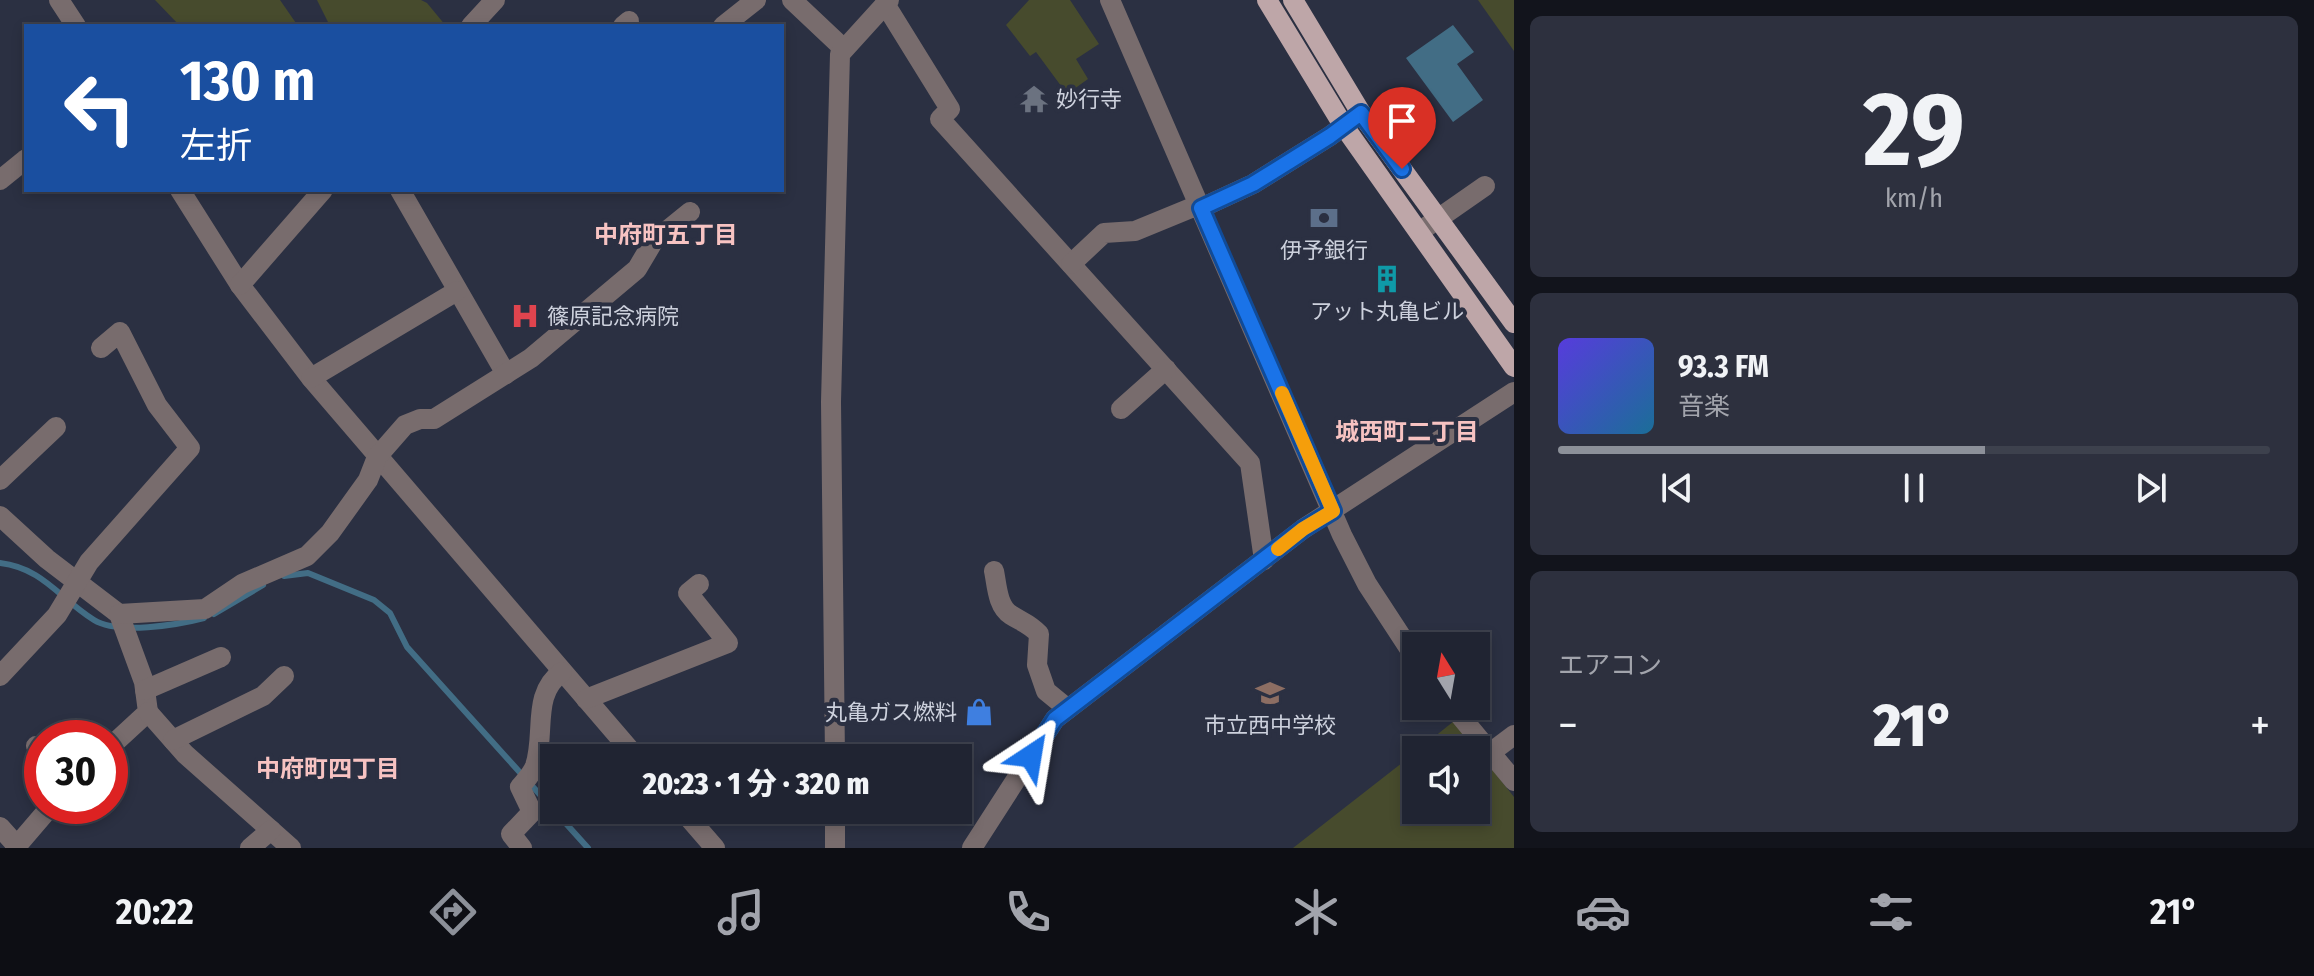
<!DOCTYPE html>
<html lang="ja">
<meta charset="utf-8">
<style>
:root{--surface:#202432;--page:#2d303e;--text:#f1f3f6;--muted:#a2a4ac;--line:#3d414d;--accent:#8c9099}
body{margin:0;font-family:"Fira Sans Condensed","Noto Sans JP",sans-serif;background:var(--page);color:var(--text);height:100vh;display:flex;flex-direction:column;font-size:30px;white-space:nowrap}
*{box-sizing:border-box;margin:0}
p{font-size:26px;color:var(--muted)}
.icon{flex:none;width:44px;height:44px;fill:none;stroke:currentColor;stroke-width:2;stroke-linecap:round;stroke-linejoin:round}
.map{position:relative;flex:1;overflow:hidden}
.sheet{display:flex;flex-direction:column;gap:16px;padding:16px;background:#12141c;width:800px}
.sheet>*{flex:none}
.top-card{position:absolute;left:24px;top:24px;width:760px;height:168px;border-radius:0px;box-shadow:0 4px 12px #0003,0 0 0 2px var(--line);background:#1a4fa0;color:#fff;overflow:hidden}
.needle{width:52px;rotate:349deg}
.buttons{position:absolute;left:1402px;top:632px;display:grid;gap:16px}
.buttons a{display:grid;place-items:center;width:88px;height:88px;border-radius:0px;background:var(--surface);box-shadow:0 4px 12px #0003,0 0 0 2px var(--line);font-size:40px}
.speed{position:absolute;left:24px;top:720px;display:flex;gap:16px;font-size:40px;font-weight:700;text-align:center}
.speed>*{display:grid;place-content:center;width:104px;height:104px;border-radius:50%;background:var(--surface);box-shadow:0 4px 12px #0003,0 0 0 2px var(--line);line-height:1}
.speed .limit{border:12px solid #d22;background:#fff;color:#111}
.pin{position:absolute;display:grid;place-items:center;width:68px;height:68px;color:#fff;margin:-82px -34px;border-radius:50% 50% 50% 0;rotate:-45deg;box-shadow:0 0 8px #0007}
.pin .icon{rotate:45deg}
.me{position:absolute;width:88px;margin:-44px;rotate:33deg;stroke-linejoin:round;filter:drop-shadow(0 0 6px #0008)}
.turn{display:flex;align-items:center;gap:28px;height:168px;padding:0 24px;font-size:36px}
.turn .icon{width:104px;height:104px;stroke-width:2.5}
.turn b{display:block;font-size:56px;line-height:68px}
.big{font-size:60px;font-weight:800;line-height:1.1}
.sheet .tile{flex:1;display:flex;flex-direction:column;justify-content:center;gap:12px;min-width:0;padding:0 28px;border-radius:12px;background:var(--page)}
.sheet .dial{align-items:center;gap:0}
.dial b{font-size:104px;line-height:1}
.song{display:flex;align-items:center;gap:24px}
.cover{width:96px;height:96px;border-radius:12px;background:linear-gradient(135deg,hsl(250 70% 55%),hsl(200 70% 35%))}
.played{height:8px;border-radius:4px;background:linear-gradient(90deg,var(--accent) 60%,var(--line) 60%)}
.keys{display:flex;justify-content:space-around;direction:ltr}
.heat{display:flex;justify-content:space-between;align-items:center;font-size:44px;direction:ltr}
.trip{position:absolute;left:540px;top:744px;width:432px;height:80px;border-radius:0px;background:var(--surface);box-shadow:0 4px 12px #0003,0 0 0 2px var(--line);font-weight:800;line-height:80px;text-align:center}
.menu{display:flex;height:128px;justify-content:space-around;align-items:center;background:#0d0e14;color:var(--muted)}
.menu .icon{width:56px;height:56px}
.menu .current{color:var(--accent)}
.menu b{font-size:36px;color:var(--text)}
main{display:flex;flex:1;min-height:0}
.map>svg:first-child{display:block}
.green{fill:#474b2d}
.water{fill:#426d85}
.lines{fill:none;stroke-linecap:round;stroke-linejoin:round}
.stream{stroke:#426d85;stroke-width:6}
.minor{stroke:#786c6d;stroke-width:20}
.major{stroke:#bea6a8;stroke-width:20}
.route-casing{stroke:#114b97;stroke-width:20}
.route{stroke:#1a73e8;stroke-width:14}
.slow{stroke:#f59e0b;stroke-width:14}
.labels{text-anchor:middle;stroke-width:8;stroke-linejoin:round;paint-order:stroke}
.poi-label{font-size:22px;fill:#cdd1dd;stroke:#2b3042}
.neighbourhood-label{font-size:24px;font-weight:bold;fill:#f7c3c2;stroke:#2b3042}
</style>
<main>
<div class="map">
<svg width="1514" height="848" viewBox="0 0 1514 848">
<rect width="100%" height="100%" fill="#2b3042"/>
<g class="green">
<polygon points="155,0 280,0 298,26 180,26"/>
<polygon points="317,0 421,0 427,3 446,26 330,26"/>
<polygon points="1029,0 1070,0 1099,44 1076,59 1088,79 1067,94 1036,52 1030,56 1006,25"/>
<polygon points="1478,0 1514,0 1514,51"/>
<polygon points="1454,721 1514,797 1514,848 1293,848 1416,752 1416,810 1476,810 1476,750 1418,750"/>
</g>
<polygon class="water" points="1453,25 1474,52 1457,64 1483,100 1453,122 1406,58"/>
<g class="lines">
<g class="stream">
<path d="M0,563C43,568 60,599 94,620C118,635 177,625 204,618"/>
<polyline points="284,576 308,573 374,600 390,613 407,647 588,848"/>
<polyline points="214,614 263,585"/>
</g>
<g class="minor">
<polyline points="59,0 76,26"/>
<polyline points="792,0 844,49"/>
<polyline points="1110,0 1342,535 1367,584 1416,659"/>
<polyline points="885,4 950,109 940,119 1250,463 1264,560"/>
<polyline points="471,26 495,0"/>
<polyline points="623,26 629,21"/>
<polyline points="723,26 756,0"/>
<polyline points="0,180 26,159"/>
<polyline points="180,190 240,285 311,378 637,758"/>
<polyline points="400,190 506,374"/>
<polyline points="1419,232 1485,186"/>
<polyline points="1071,264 1104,233 1135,231 1191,208 1201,208 1253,184 1330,136 1358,115"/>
<polyline points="240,285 323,190"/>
<polyline points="311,378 457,291"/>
<polyline points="1121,409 1166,369"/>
<polyline points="0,480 56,427"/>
<polyline points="0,516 47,559 119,614 144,682 148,712 110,747"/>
<path d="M994,571C997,585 997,606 1011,615C1022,622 1030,624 1039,634L1037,665L1046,691L1068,709"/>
<polyline points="119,614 205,609 242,584 307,556 330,533 368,480 377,457 405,425 420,419 434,419 531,358 637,269 653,242 690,212"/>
<polyline points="0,676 57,615 89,562 190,448 157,405 120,332 101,348"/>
<polyline points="145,690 221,657"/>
<polyline points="586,699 728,643 688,593 699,584"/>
<polyline points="1452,706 1514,781"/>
<polyline points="148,712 185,754 291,848"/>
<polyline points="173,740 263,696 284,676"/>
<polyline points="36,746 42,753"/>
<polyline points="1490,753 1514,735"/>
<polyline points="835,758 831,402 840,54 889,0"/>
<polyline points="682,810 715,848"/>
<polyline points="835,810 835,848"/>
<polyline points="0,827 17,846"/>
<polyline points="15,848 51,806"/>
<polyline points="250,848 271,830"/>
<path d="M522,848L511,834L532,812L520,787C525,781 532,774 535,766C546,733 531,694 562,672"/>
<polyline points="972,848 1055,719 1303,529 1514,392"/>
</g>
<g class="major">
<polyline points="1267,0 1343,125 1514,367"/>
<polyline points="1293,0 1361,113 1514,323"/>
</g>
</g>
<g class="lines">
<defs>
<polyline id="route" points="1031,756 1055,719 1303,529 1333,511 1201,208 1253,184 1330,136 1361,113 1402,169"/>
</defs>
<use href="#route" class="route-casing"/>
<use href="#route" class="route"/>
<polyline class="slow" points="1278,549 1303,529 1333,511 1282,393"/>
</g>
<defs>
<symbol id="temple-bare" viewBox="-9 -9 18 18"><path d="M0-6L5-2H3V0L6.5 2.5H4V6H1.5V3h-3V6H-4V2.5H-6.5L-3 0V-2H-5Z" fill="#6b7280" stroke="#2b3042" stroke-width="2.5" paint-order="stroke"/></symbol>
<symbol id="bank-bare" viewBox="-9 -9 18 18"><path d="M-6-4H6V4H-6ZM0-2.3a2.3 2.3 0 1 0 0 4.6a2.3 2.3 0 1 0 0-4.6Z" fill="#5c6f8a" stroke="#2b3042" stroke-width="2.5" paint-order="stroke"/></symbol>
<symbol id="building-bare" viewBox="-9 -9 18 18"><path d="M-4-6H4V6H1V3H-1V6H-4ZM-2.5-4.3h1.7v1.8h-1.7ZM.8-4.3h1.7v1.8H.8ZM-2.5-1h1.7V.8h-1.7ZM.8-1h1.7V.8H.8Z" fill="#0f9aa8" stroke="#2b3042" stroke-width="2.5" paint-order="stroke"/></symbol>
<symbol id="hospital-bare" viewBox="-9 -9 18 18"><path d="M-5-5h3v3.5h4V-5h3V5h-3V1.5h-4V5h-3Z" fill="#e0444e" stroke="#2b3042" stroke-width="2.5" paint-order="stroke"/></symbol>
<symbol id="school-bare" viewBox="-9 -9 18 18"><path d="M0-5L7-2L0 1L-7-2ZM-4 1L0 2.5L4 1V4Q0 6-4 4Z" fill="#8d6e63" stroke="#2b3042" stroke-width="2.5" paint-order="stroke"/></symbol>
<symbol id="shop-bare" viewBox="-9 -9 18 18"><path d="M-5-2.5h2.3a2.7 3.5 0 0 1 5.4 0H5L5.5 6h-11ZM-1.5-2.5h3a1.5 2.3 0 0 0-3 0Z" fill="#3f7fe0" stroke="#2b3042" stroke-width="2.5" paint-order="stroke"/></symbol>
</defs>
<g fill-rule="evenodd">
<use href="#temple-bare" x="1014" y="79" width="40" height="40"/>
<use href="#bank-bare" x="1304" y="198" width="40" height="40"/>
<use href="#building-bare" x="1367" y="259" width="40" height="40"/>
<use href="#hospital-bare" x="505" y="296" width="40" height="40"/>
<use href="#school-bare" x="1250" y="673" width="40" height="40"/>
<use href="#shop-bare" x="959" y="692" width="40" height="40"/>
</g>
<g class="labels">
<g class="poi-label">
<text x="1056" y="107" text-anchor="start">妙行寺</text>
<text x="1324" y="258">伊予銀行</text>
<text x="1387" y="319">アット丸亀ビル</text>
<text x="547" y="324" text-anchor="start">篠原記念病院</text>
<text x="957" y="720" text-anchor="end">丸亀ガス燃料</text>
<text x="1270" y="733">市立西中学校</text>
</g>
<g class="neighbourhood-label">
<text x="666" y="243">中府町五丁目</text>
<text x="1407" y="440">城西町二丁目</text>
<text x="328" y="777">中府町四丁目</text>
</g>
</g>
</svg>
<div class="buttons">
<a><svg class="needle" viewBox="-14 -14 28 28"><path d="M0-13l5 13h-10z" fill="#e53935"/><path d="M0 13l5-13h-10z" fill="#a2a4ac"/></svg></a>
<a><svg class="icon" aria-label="sound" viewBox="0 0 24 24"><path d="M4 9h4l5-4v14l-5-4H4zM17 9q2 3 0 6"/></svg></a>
</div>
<div class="speed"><div class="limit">30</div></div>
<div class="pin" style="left:1402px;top:169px;background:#d93025"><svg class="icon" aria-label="arrive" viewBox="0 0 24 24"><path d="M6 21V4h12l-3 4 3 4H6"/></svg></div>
<svg class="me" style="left:1031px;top:756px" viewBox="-20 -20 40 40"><path d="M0-17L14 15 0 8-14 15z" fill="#1a73e8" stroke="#fff" stroke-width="4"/></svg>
<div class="trip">20:23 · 1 分 · 320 m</div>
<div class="top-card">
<div class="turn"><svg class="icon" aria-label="left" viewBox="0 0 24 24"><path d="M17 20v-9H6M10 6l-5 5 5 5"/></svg><div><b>130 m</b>左折</div></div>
</div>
</div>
<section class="sheet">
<div class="tile dial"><b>29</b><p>km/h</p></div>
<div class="tile">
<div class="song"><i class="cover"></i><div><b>93.3 FM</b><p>音楽</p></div></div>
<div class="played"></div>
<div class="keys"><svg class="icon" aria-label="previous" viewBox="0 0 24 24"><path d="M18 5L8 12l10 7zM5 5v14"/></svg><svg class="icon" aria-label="pause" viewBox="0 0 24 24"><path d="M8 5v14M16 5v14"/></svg><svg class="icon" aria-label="next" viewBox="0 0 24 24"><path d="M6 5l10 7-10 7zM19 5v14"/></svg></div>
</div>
<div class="tile"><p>エアコン</p>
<div class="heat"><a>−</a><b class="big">21°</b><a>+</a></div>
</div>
</section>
</main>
<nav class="menu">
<b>20:22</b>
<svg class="icon current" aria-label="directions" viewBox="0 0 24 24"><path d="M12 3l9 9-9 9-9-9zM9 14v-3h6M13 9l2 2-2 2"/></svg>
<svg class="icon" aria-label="music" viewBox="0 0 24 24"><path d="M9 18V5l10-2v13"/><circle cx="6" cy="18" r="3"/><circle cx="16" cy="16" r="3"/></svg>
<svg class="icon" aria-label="phone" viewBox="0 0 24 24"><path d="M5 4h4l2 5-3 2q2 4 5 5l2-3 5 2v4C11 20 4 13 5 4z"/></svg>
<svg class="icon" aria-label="climate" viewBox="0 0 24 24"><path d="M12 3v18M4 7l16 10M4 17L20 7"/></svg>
<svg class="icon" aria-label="car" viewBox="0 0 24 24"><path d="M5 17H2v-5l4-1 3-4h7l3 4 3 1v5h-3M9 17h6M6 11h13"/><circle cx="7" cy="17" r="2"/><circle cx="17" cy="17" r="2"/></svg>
<svg class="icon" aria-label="filters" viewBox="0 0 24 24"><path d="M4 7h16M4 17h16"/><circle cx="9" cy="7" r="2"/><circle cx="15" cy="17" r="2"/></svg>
<b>21°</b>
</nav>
